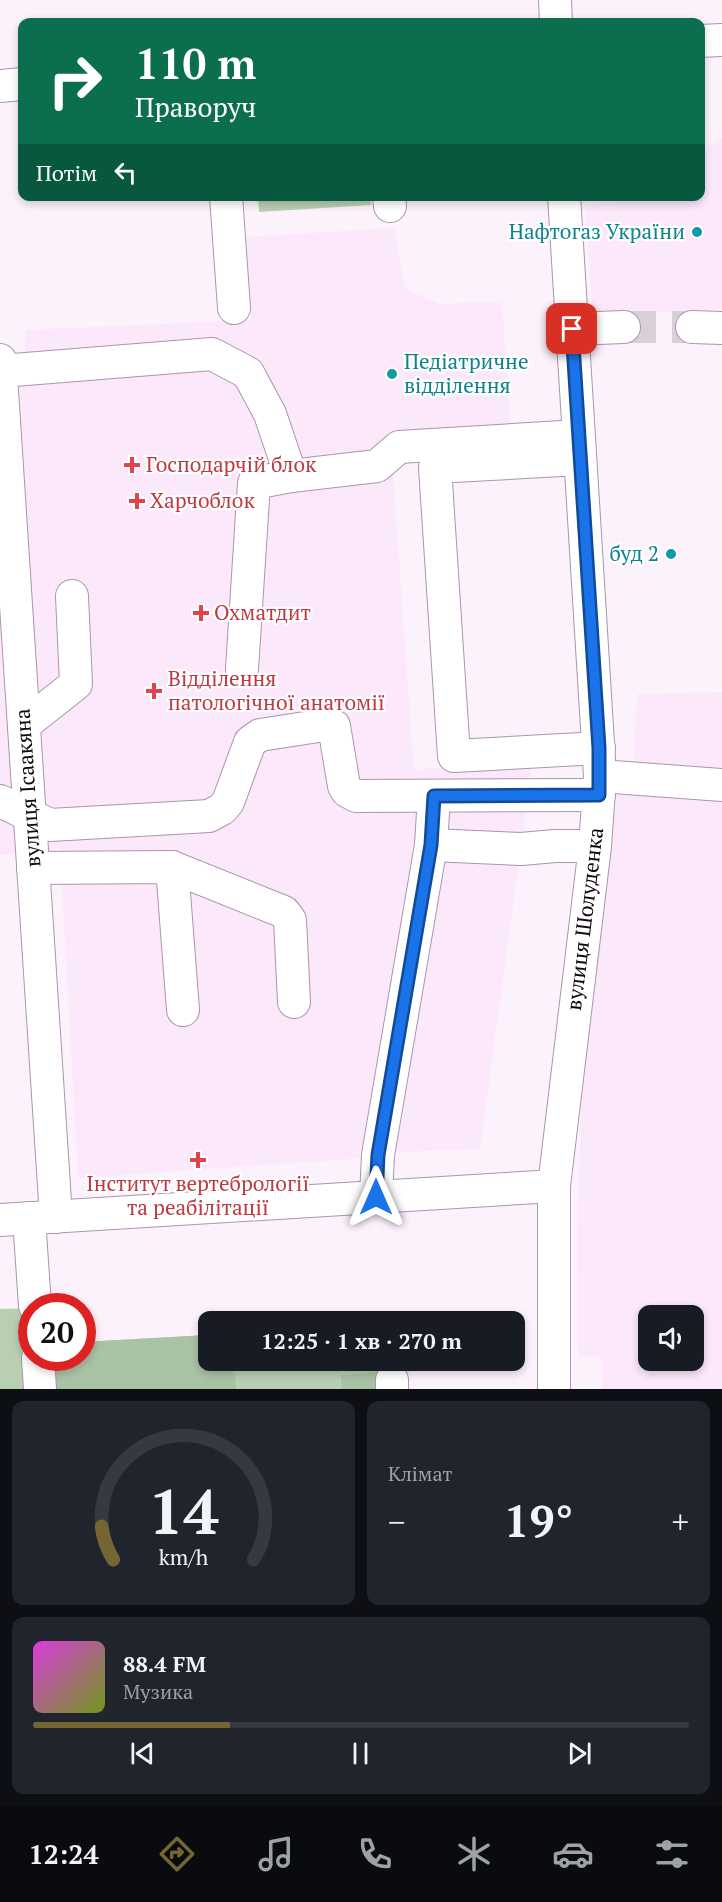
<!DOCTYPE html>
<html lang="uk">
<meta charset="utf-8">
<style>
:root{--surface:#171b24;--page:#20242c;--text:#f1f3f6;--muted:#9ea1a6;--line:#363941;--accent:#756533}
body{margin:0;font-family:"PT Serif",serif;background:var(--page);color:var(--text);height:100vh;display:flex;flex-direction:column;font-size:22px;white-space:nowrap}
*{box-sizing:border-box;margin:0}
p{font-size:20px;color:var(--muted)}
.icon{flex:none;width:33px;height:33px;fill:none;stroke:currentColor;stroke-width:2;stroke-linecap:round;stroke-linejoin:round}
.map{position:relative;height:1389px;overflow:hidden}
.panel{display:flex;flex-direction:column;gap:12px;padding:12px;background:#0d0f14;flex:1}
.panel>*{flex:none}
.banner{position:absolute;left:18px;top:18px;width:687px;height:183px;border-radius:12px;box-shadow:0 3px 9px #0003;background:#0b6e4f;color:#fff;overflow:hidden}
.tools{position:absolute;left:638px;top:1305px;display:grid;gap:12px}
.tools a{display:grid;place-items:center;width:66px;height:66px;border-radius:12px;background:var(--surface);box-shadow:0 3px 9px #0003;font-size:30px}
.speed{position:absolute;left:18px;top:1293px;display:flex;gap:12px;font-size:30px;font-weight:700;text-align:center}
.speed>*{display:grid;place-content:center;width:78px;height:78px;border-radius:50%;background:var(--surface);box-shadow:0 3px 9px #0003;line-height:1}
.speed .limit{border:9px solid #d22;background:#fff;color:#111}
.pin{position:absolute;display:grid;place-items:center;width:51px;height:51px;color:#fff;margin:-26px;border-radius:12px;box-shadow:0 3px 9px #0006}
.me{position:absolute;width:66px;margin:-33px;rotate:0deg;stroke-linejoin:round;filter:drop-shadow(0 0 4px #0008)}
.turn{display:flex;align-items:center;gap:21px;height:126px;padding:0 18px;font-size:27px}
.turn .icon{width:78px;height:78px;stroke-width:2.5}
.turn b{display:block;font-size:42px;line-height:51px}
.then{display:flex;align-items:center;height:57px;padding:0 18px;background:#0003;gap:12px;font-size:22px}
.big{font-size:45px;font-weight:700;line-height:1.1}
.panel .tile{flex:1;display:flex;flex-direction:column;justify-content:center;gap:9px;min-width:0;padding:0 21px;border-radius:12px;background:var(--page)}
.panel .dial{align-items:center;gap:0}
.dial svg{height:156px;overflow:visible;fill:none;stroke:var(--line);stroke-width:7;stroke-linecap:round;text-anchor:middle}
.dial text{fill:var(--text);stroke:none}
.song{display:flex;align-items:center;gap:18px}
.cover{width:72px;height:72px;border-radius:9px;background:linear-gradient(135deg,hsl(300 70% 55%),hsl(80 70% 35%))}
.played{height:6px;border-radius:3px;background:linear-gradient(90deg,var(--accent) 30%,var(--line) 30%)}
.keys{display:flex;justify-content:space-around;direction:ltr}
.heat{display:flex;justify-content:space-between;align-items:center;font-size:33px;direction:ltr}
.panel .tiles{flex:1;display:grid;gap:12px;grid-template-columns:1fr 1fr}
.tile:last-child{grid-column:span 2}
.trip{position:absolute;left:198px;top:1311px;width:327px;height:60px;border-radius:12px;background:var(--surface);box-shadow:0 3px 9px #0003;font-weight:700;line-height:60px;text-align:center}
.tabs{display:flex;height:96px;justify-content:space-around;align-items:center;background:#090b0e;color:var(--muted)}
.tabs .icon{width:42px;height:42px}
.tabs .current{color:var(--accent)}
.tabs b{font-size:27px;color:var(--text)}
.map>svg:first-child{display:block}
.built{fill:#fbe8fb;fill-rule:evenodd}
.green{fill:#b9cfb4}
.forest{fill:#aac2a5}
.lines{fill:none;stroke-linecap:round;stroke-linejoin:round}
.minor-tunnel{stroke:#d9cfd9;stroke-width:32;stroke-dasharray:32 16;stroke-linecap:butt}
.minor-casing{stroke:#ab94ac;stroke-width:34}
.minor{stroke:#fff;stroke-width:32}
.route-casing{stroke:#114b97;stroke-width:15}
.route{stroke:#1a73e8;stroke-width:10}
.culture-dot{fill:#0f9aa8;stroke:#fff;stroke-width:2}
.health-dot{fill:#e0444e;stroke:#fff;stroke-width:2}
.labels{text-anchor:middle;stroke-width:4.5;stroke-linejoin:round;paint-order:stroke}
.culture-label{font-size:21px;fill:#0d838f;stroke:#fff;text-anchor:end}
.health-label{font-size:21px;fill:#be3a42;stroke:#fff;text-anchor:start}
.street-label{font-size:21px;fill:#110912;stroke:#fff}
</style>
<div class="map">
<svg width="722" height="1389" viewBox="0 0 722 1389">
<rect width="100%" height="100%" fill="#fcf2fc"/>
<g class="built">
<polygon points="722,137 722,309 593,316 585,205 615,202 629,197 700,196 701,151"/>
<polygon points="394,228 405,289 440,304 502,301 512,452 392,460 414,770 453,766 461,773 532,765 480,1149 400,1152 351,1159 78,1178 60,848 32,854 0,855 0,355 25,356 25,330 251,320 246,237"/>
<path d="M722,692V1389H603L601,1357L578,1356L577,1237L583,1054L617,785L633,779L637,694ZM648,1316H693V1360H648Z"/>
</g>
<g class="green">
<polygon points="258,197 370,197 371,205 259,212"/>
<polygon points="31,1308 32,1358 82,1358 83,1342 208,1335 208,1360 462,1360 462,1368 340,1375 341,1389 0,1389 0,1309"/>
</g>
<g class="forest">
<polygon points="31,1328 32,1358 82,1358 83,1342 208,1335 208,1360 234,1361 236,1389 28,1389 32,1370 30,1330"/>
<polygon points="397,1371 394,1389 341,1389 340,1375"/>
</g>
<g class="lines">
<polyline class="minor-tunnel" points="624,327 692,327"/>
<defs>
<g id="minor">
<polyline points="555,0 556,22"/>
<polyline points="700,41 722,40"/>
<polyline points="0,86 22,84"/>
<polyline points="226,196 234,308"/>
<polyline points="389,196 390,206"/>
<polyline points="692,327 722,328"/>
<polyline points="572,329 624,327"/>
<polyline points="0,360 56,1217"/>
<polyline points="1,371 212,354 248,373 270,414 291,476"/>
<polyline points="580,459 435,467 454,756 599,748"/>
<polyline points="242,669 254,483 291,476 377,466 399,447 578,436"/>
<polyline points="24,725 76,684 72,596"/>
<polyline points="600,776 722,785"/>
<polyline points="0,801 50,825 209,816 222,809 228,802 250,742 260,735 331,724 334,726 344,786 347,791 356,796 599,795"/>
<polyline points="431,845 521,849 555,846 595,846"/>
<polyline points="172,867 183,1010"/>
<polyline points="33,868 172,867 284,912 290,920 294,1002"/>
<polyline points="376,1197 378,1155 431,845 434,796"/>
<polyline points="29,1218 35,1306"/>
<polyline points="0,1220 554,1186"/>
<polyline points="38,1358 40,1389"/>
<polyline points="392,1380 392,1389"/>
<polyline points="554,1389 554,1186 595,846 600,776 564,196"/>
</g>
</defs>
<use href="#minor" class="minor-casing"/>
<use href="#minor" class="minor"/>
</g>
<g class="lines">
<defs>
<polyline id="route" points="376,1197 378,1155 431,845 434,796 599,795 599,748 572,329"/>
</defs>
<use href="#route" class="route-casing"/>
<use href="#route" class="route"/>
</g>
<g class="culture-dot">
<circle cx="697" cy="232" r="6"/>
<circle cx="392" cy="374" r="6"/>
<circle cx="671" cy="554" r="6"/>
</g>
<g class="health-dot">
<path d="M129 456h6v6h6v6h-6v6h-6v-6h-6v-6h6z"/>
<path d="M134 492h6v6h6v6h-6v6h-6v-6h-6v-6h6z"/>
<path d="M198 604h6v6h6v6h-6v6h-6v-6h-6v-6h6z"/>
<path d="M151 682h6v6h6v6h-6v6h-6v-6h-6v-6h6z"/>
<path d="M195 1151h6v6h6v6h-6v6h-6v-6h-6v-6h6z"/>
</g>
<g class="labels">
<g class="culture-label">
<text x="685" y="239">Нафтогаз України</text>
<text x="404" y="369" text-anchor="start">Педіатричне<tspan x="404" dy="24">відділення</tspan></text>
<text x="659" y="561">буд 2</text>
</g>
<g class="health-label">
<text x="146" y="472">Господарчій блок</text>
<text x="150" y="508">Харчоблок</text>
<text x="214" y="620">Охматдит</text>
<text x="168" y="686">Відділення<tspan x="168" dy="24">патологічної анатомії</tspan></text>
<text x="198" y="1191" text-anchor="middle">Інститут вертебрології<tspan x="198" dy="24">та реабілітації</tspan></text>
</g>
<g class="street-label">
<text transform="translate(28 788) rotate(-94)" y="7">вулиця Ісаакяна</text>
<text transform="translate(585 919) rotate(-83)" y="7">вулиця Шолуденка</text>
</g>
</g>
</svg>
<div class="tools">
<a><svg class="icon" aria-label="sound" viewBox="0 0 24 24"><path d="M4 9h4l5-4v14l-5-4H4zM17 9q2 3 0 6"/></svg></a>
</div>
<div class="speed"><div class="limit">20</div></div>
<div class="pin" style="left:572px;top:329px;background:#d93025"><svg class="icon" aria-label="arrive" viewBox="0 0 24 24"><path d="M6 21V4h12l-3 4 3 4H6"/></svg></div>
<svg class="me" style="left:376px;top:1197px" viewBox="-20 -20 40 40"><path d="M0-17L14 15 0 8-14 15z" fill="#1a73e8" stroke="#fff" stroke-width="4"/></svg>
<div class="trip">12:25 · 1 хв · 270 m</div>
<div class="banner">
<div class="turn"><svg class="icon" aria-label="right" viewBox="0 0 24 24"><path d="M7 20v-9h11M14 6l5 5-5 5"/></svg><div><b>110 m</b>Праворуч</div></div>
<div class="then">Потім<svg class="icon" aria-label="left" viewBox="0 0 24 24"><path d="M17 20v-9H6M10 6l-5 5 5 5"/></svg></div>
</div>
</div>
<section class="panel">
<div class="tiles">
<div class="tile dial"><svg viewBox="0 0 100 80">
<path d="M14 69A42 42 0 1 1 86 69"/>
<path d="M14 69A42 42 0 0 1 8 52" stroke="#756533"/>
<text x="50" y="56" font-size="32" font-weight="700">14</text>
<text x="50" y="72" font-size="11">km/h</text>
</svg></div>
<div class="tile"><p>Клімат</p>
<div class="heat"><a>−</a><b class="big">19°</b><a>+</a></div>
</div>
<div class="tile">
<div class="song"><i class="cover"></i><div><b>88.4 FM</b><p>Музика</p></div></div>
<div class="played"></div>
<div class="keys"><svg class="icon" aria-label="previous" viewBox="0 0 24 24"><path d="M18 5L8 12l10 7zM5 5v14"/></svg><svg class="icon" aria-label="pause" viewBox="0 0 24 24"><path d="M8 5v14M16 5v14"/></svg><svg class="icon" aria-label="next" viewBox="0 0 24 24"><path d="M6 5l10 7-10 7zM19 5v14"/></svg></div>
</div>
</div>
</section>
<nav class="tabs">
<b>12:24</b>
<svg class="icon current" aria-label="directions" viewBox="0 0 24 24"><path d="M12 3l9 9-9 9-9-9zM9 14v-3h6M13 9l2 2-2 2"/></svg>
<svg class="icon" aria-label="music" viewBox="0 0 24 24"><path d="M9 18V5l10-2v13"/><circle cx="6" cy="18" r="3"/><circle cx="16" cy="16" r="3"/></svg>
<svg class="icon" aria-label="phone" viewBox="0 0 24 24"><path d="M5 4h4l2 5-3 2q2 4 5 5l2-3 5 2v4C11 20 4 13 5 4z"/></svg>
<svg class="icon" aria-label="climate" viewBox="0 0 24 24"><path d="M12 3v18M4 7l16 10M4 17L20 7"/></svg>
<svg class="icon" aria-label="car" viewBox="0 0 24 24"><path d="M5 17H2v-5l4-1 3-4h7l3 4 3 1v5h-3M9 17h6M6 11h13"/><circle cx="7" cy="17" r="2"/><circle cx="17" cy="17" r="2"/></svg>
<svg class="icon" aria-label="filters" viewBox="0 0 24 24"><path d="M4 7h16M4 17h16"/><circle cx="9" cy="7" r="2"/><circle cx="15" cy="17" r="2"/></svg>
</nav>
